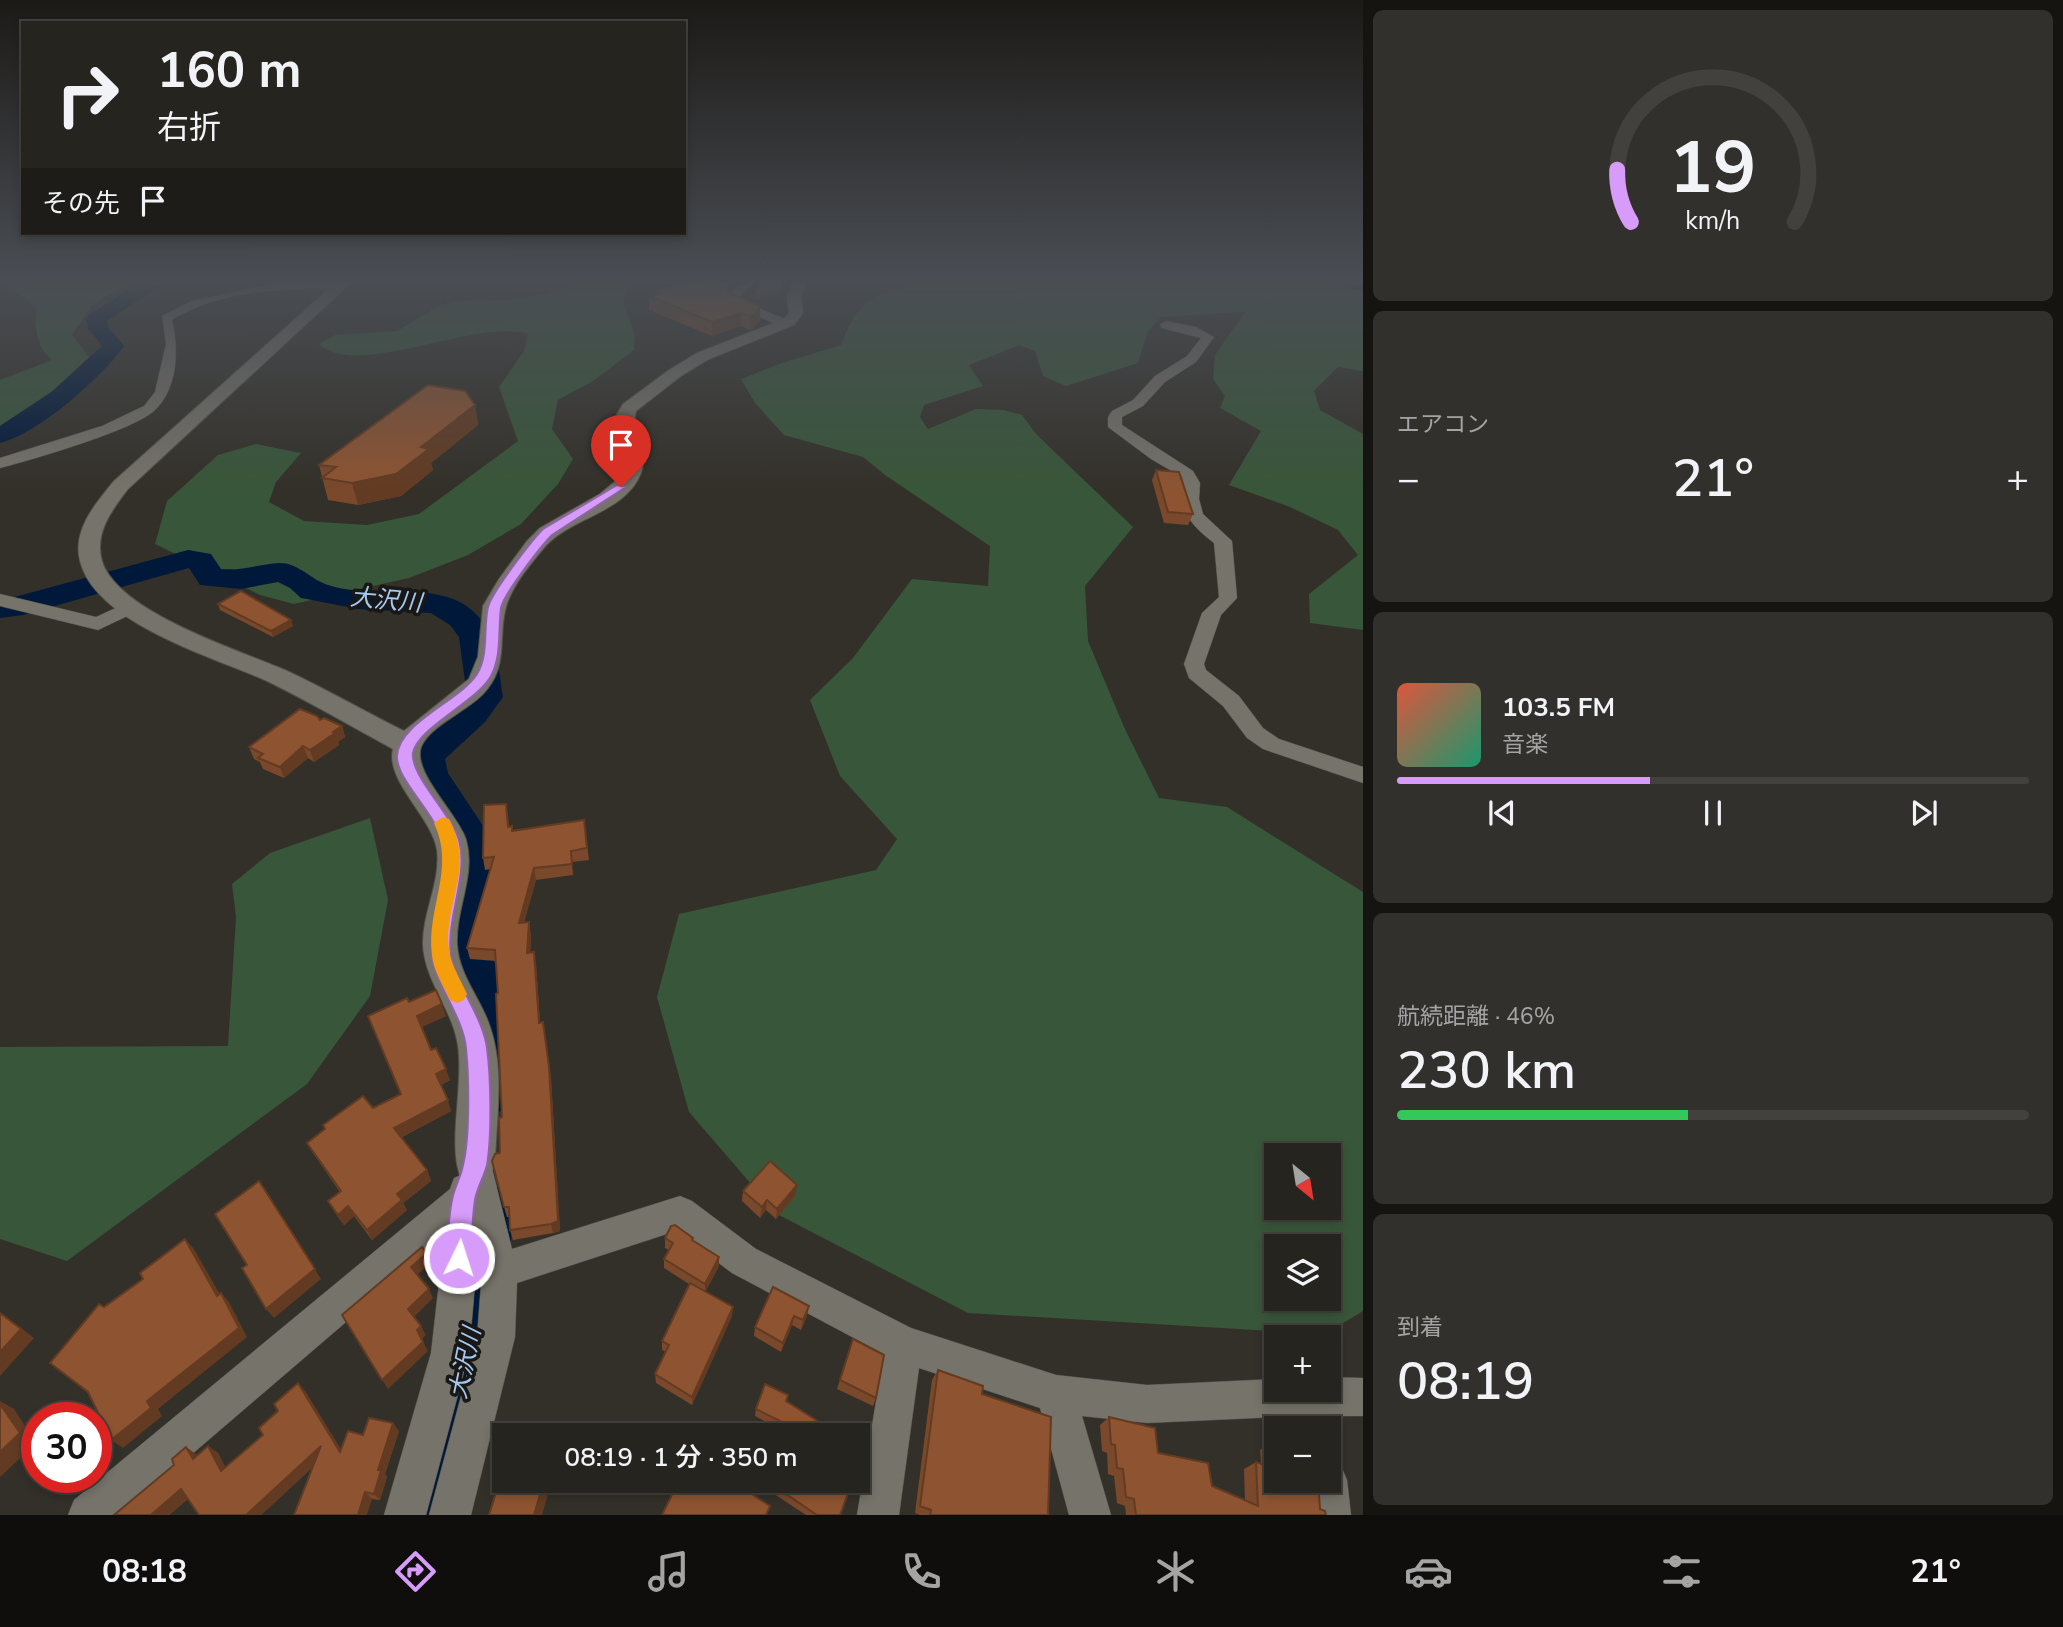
<!DOCTYPE html>
<html lang="ja">
<meta charset="utf-8">
<style>
:root{--surface:#26241f;--page:#32302c;--text:#f1f3f6;--muted:#a4a4a4;--line:#42413d;--accent:#d79bf9}
body{margin:0;font-family:"Nunito Sans","Noto Sans JP",sans-serif;background:var(--page);color:var(--text);height:100vh;display:flex;flex-direction:column;font-size:26px;white-space:nowrap}
*{box-sizing:border-box;margin:0}
p{font-size:23px;color:var(--muted)}
.icon{flex:none;width:38px;height:38px;fill:none;stroke:currentColor;stroke-width:2;stroke-linecap:round;stroke-linejoin:round}
.map{position:relative;flex:1;overflow:hidden}
.sheet{display:flex;flex-direction:column;gap:10px;padding:10px;background:#151411;width:700px}
.sheet>*{flex:none}
.banner{position:absolute;left:21px;top:21px;width:665px;height:214px;border-radius:0px;box-shadow:0 4px 10px #0003,0 0 0 2px var(--line);background:#26241f;color:var(--text);overflow:hidden}
.needle{width:46px;rotate:150deg}
.fabs{position:absolute;left:1264px;top:1143px;display:grid;gap:14px}
.fabs a{display:grid;place-items:center;width:77px;height:77px;border-radius:0px;background:var(--surface);box-shadow:0 4px 10px #0003,0 0 0 2px var(--line);font-size:35px}
.speed{position:absolute;left:21px;top:1402px;display:flex;gap:14px;font-size:35px;font-weight:700;text-align:center}
.speed>*{display:grid;place-content:center;width:91px;height:91px;border-radius:50%;background:var(--surface);box-shadow:0 4px 10px #0003,0 0 0 2px var(--line);line-height:1}
.speed .limit{border:10px solid #d22;background:#fff;color:#111}
.pin{position:absolute;display:grid;place-items:center;width:60px;height:60px;color:#fff;margin:-72px -30px;border-radius:50% 50% 50% 0;rotate:-45deg;box-shadow:0 0 7px #0007}
.pin .icon{rotate:45deg}
.me{position:absolute;width:77px;margin:-38px;rotate:4deg;stroke-linejoin:round;filter:drop-shadow(0 0 5px #0008)}
.turn{display:flex;align-items:center;gap:24px;height:147px;padding:0 21px;font-size:32px}
.turn .icon{width:91px;height:91px;stroke-width:2.5}
.turn b{display:block;font-size:49px;line-height:60px}
.then{display:flex;align-items:center;height:66px;padding:0 21px;background:#0003;gap:14px;font-size:26px}
.big{font-size:52px;font-weight:600;line-height:1.1}
.sheet .card{flex:1;display:flex;flex-direction:column;justify-content:center;gap:10px;min-width:0;padding:0 24px;border-radius:10px;background:var(--page)}
.sheet .dial{align-items:center;gap:0}
.dial svg{height:182px;overflow:visible;fill:none;stroke:var(--line);stroke-width:7;stroke-linecap:round;text-anchor:middle}
.dial text{fill:var(--text);stroke:none}
.song{display:flex;align-items:center;gap:21px}
.cover{width:84px;height:84px;border-radius:10px;background:linear-gradient(135deg,hsl(10 70% 55%),hsl(160 70% 35%))}
.played{height:7px;border-radius:4px;background:linear-gradient(90deg,var(--accent) 40%,var(--line) 40%)}
.keys{display:flex;justify-content:space-around;direction:ltr}
.heat{display:flex;justify-content:space-between;align-items:center;font-size:38px;direction:ltr}
.charge{height:10px;border-radius:5px;background:linear-gradient(90deg,#34c759 46%,var(--line) 0)}
.trip{position:absolute;left:492px;top:1423px;width:378px;height:70px;border-radius:0px;background:var(--surface);box-shadow:0 4px 10px #0003,0 0 0 2px var(--line);font-weight:600;line-height:70px;text-align:center}
.dock{display:flex;height:112px;justify-content:space-around;align-items:center;background:#0f0e0c;color:var(--muted)}
.dock .icon{width:49px;height:49px}
.dock .active{color:var(--accent)}
.dock b{font-size:32px;color:var(--text)}
main{display:flex;flex:1;min-height:0}
.map>svg:first-child{display:block}
.green{fill:#385639;fill-rule:evenodd}
.lines{fill:none;stroke-linecap:round;stroke-linejoin:round}
.river{fill:#00193b;fill-rule:evenodd}
.minor-casing{stroke:#524f48;stroke-width:1}
.tertiary-casing{stroke:#524f48;stroke-width:2}
.minor{fill:#76736a;fill-rule:evenodd}
.tertiary{fill:#76736a;fill-rule:evenodd}
.wall{fill:#7a482a}
.shaded-wall{fill:#633b22}
.building{fill:#8e5431;stroke:#633b22;stroke-width:2}
.route{fill:#d79bf9;stroke:#8c65a2;stroke-width:2}
.slow{fill:#f59e0b}
.labels{text-anchor:middle;stroke-width:7;stroke-linejoin:round;paint-order:stroke}
.water-label{font-size:24px;font-style:italic;fill:#a5c8f4;stroke:#1a1815}
</style>
<main>
<div class="map">
<svg width="1363" height="1515" viewBox="0 0 1363 1515">
<rect width="100%" height="100%" fill="#333029"/>
<g class="green">
<path d="M36,279H137L93,304L72,335L89,357L51,392L0,426V380L52,360C35,345 35,329 36,307L9,287Z"/>
<path d="M590,279H654L631,283C616,308 629,309 634,333C635,338 634,345 634,350L593,381L558,400L552,429L573,459L558,484L521,524L468,555L409,578L294,604L260,595L155,544L167,501L218,455L256,444L301,453L276,482L269,502L304,521L367,525L419,514L518,441L499,387L524,351L528,334C475,318 357,380 319,344L335,335L397,331L438,306L456,301L507,300L544,294Z"/>
<path d="M911,279H1328L1363,287V371L1338,367L1314,391L1320,410L1363,434V630L1310,623L1309,594L1358,555L1338,530L1290,507L1229,485L1261,431L1220,408L1225,396L1213,379L1215,355L1245,312L1161,317L1147,333L1138,363L1066,386L1043,376L1035,351L1019,345L969,365L983,386L924,405L920,417L928,429L976,409L1004,410L1022,415L1037,435L1133,527L1085,586L1088,641L1124,727L1159,798L1227,807L1363,892V1311L1325,1334L968,1313L777,1214L689,1112L657,997L679,914L876,870L897,839L840,776L810,700L853,658L912,579L988,586L990,546L885,475L863,457L784,435L755,403L741,379L779,364L841,345C860,296 871,299 917,281ZM1276,1155H1328V1208H1276ZM1276,1246H1328V1298H1276Z"/>
<polygon points="370,818 388,900 370,996 307,1084 67,1261 0,1239 0,1047 228,1046 236,917 232,884 270,853"/>
</g>
<g class="lines">
<g class="river">
<path d="M155,279H183L180,283L153,291L107,321L108,327L124,346C101,378 38,434 0,443V426L53,391L102,346L88,328L86,319L89,315L139,283Z"/>
<polygon points="1331,279 1363,280 1363,292 1334,283"/>
<path d="M188,550L211,554L221,569C243,571 259,564 280,563C297,563 309,577 323,583C366,602 438,577 474,612C498,634 498,667 503,697L485,722L445,759L448,773L499,850L503,871L487,915V946L510,994L518,1022L516,1091L509,1108L490,1115L471,1108L464,1091L468,1022L462,994L441,946V915L459,871L457,852L409,775L406,756L411,747L467,696L459,637L450,625L431,613L358,609L312,600L301,598L290,588L278,582L241,589L200,585L189,568L23,615L0,618V598H11Z"/>
<path d="M483,1181L503,1190C515,1217 511,1234 510,1263C506,1353 482,1430 457,1515H387L429,1387L447,1293L454,1210L463,1190Z"/>
</g>
<defs>
<g id="minor">
<polygon points="747,279 759,279 741,295 739,300 790,321 790,327 782,327 729,303 727,301 732,291"/>
<path d="M282,282L341,283L347,286L341,289C287,288 219,290 172,320C179,349 178,388 155,410C135,430 31,460 0,468V458L102,426L144,406L155,392L166,344L162,316L192,301Z"/>
<path d="M1166,321L1196,327L1214,337L1196,362L1165,382L1143,406L1122,417V425L1193,471L1200,483L1199,499L1203,514L1232,541L1237,598L1221,615L1204,664L1206,670L1239,696L1263,728L1279,739L1363,767V783L1263,749L1247,738L1223,706L1189,678L1184,664L1202,613L1219,597L1214,543C1201,533 1184,519 1183,501C1182,492 1185,486 1182,477L1151,459L1108,427V417L1112,411L1133,400L1155,376L1187,356L1201,338L1162,328L1160,325Z"/>
<polygon points="0,594 96,617 131,601 141,607 138,611 98,630 0,606"/>
<polygon points="475,1148 487,1153 491,1164 512,1249 680,1196 692,1201 756,1249 911,1328 1056,1375 1147,1385 1276,1379 1276,1390 1328,1390 1328,1377 1363,1378 1363,1416 1339,1416 1341,1428 1335,1442 1328,1445 1328,1428 1301,1428 1300,1416 1147,1423 1082,1416 1111,1515 1069,1515 1040,1408 919,1368 899,1515 857,1515 884,1354 732,1273 676,1231 517,1283 515,1337 471,1515 429,1515 477,1337 482,1271 478,1250 469,1353 426,1515 384,1515 431,1353 444,1238 121,1515 68,1515 74,1500 450,1189 454,1178 461,1175 459,1164 463,1153"/>
<polygon points="1328,1460 1341,1466 1347,1480 1351,1515 1309,1515 1307,1480 1328,1480"/>
</g>
<path id="tertiary" d="M340,279H355L128,489C112,510 94,533 102,561C117,612 239,650 285,670C326,689 364,711 404,731L469,679L478,657L483,606L499,579L527,541L540,528L600,494L618,479L624,458L617,414L623,404L669,370L697,353L784,319L789,313L787,297L794,279H808L801,297L803,313L794,325L709,359L681,376L636,411C631,431 649,452 641,473C625,514 569,517 543,549C529,566 512,586 506,607C498,636 508,662 488,688C472,710 430,724 421,747C412,773 458,814 466,840C476,876 455,909 457,945C459,976 481,999 490,1027C505,1071 496,1119 495,1164L489,1178L475,1184L461,1178C447,1146 464,1086 458,1046C453,1010 425,982 423,945C422,913 441,882 437,850C432,817 385,781 393,749C351,726 310,702 267,681C214,657 96,624 80,561C72,530 96,503 114,481Z"/>
</defs>
<use href="#minor" class="minor-casing"/>
<use href="#tertiary" class="tertiary-casing"/>
<use href="#minor" class="minor"/>
<use href="#tertiary" class="tertiary"/>
</g>
<g class="wall">
<polygon points="728,281 728,291 760,320 754,328 750,330 741,326 712,336 649,310 649,296 656,295 656,291"/>
<polygon points="475,405 478,425 431,463 433,470 401,496 358,505 328,500 319,465"/>
<polygon points="1156,470 1193,514 1188,525 1164,523 1152,480"/>
<polygon points="218,604 293,626 273,637 220,610"/>
<polygon points="320,720 342,726 345,737 338,742 339,745 314,762 308,758 284,778 263,769 260,762 254,759 249,747"/>
<polygon points="508,816 509,827 513,831 584,820 589,860 572,862 573,875 536,880 524,922 531,934 530,953 536,964 540,1023 551,1078 560,1231 553,1233 513,1240 510,1230 509,1217 507,1217 504,1207 500,1153 502,1117 498,993 496,961 470,959 467,948 491,869 485,870 483,858"/>
<polygon points="409,1002 446,1016 421,1027 431,1050 450,1080 441,1085 451,1111 402,1137 427,1170 431,1181 403,1203 407,1210 372,1240 354,1216 344,1225 334,1211 328,1201 340,1192 313,1153 307,1143 401,1094"/>
<polygon points="743,1191 795,1196 776,1219 766,1210 760,1218 742,1201"/>
<polygon points="665,1238 693,1241 719,1266 705,1292 732,1316 692,1405 656,1383 655,1374 666,1352 662,1350 662,1341 689,1284 664,1268 664,1259 669,1250 665,1248"/>
<polygon points="773,1287 807,1316 801,1330 792,1325 781,1352 754,1336 755,1327"/>
<polygon points="853,1339 876,1398 873,1406 837,1389"/>
<polygon points="938,1370 982,1394 1048,1515 920,1515 915,1513 932,1380"/>
<polygon points="305,1391 341,1450 363,1435 399,1431 385,1474 387,1477 380,1500 372,1499 313,1467 261,1515 188,1499 169,1515 196,1454 197,1456 208,1446 218,1453 225,1468 263,1435"/>
<polygon points="786,1401 840,1435 787,1433 755,1416 756,1409"/>
<polygon points="1109,1417 1158,1453 1212,1486 1245,1500 1244,1469 1256,1462 1261,1463 1260,1450 1267,1445 1266,1437 1276,1431 1276,1480 1320,1509 1326,1515 1126,1515 1125,1506 1117,1503 1114,1476 1108,1474 1107,1453 1102,1451 1100,1425"/>
<polygon points="767,1480 840,1515 806,1515 765,1488"/>
</g>
<g class="shaded-wall">
<polygon points="784,279 786,279 778,294 754,301 754,296"/>
<polygon points="760,306 760,320 754,328 750,330 750,316"/>
<polygon points="741,313 741,326 712,336 712,322"/>
<polygon points="475,405 478,425 431,463 433,470 401,496 358,505 352,483 421,447"/>
<polygon points="291,620 293,626 273,637 271,631"/>
<polygon points="342,726 345,737 338,742 339,745 314,762 310,750"/>
<polygon points="303,746 308,758 284,778 280,767"/>
<polygon points="534,868 536,880 521,934 519,923"/>
<polygon points="529,922 531,934 530,965 527,953"/>
<polygon points="534,952 536,964 541,1034 539,1023"/>
<polygon points="442,1004 446,1016 420,1028 417,1016"/>
<polygon points="545,1033 551,1078 560,1231 553,1233 551,1224"/>
<polygon points="446,1069 450,1080 440,1085 436,1074"/>
<polygon points="448,1100 451,1111 399,1138 394,1128"/>
<polygon points="427,1170 431,1181 403,1203 407,1210 372,1240 367,1230 397,1194"/>
<polygon points="259,1181 321,1279 274,1318 266,1309"/>
<polygon points="797,1185 795,1196 776,1219 777,1209"/>
<polygon points="767,1200 766,1210 760,1218 762,1207"/>
<polygon points="348,1206 354,1216 344,1225 338,1215"/>
<polygon points="185,1239 194,1249 226,1305 217,1296"/>
<polygon points="427,1253 431,1262 416,1276 411,1267"/>
<polygon points="719,1257 719,1266 705,1293 705,1284"/>
<polygon points="429,1289 433,1298 413,1318 408,1309"/>
<polygon points="221,1293 229,1302 247,1337 158,1409 162,1416 123,1448 111,1440 147,1401"/>
<polygon points="809,1306 807,1316 801,1330 803,1320"/>
<polygon points="733,1307 732,1316 692,1405 692,1397"/>
<polygon points="0,1312 34,1338 0,1376"/>
<polygon points="794,1316 792,1325 781,1352 783,1343"/>
<polygon points="421,1326 426,1335 422,1339 417,1330"/>
<polygon points="423,1342 428,1351 388,1389 382,1380"/>
<polygon points="298,1383 305,1391 347,1459 340,1452"/>
<polygon points="0,1401 14,1409 36,1443 0,1477"/>
<polygon points="393,1423 399,1431 385,1474 387,1477 380,1500 374,1494 378,1470"/>
<polygon points="208,1446 218,1453 231,1478 221,1471"/>
<polygon points="321,1446 328,1453 261,1515 246,1515"/>
<polygon points="186,1447 196,1454 203,1466 193,1459"/>
<polygon points="544,1480 549,1490 542,1515 534,1515"/>
<polygon points="181,1489 191,1496 169,1515 153,1515 152,1514"/>
<polygon points="365,1492 372,1499 367,1515 358,1515"/>
</g>
<g class="building">
<polygon points="705,279 719,279 728,281 725,288 728,292 760,306 755,314 750,316 741,313 712,322 649,296 661,293 656,291"/>
<polygon points="763,279 784,279 778,290 754,296"/>
<polygon points="428,385 465,391 475,405 421,447 429,449 396,474 352,483 322,478 336,467 319,465"/>
<polygon points="1156,470 1179,472 1193,514 1168,512"/>
<polygon points="241,591 291,620 271,631 218,604"/>
<polygon points="300,709 317,716 320,720 324,718 342,726 333,732 335,733 310,750 303,746 280,767 258,758 263,754 249,747"/>
<polygon points="506,804 508,827 512,826 512,831 584,820 587,848 571,851 572,864 534,868 519,923 529,922 527,953 534,952 539,1023 543,1022 549,1067 558,1221 551,1224 510,1230 509,1207 504,1207 492,1161 495,1154 500,1153 499,1118 502,1117 496,994 498,993 495,950 467,948 494,857 483,858 484,805"/>
<polygon points="436,990 442,1004 417,1016 431,1050 436,1048 446,1069 436,1074 448,1100 394,1128 427,1170 397,1194 402,1200 367,1230 348,1206 338,1215 328,1201 341,1191 307,1143 325,1129 323,1125 363,1096 373,1108 401,1094 368,1016 407,998 409,1002"/>
<polygon points="770,1161 797,1185 777,1209 767,1200 762,1207 743,1191"/>
<polygon points="259,1181 315,1269 266,1309 242,1268 247,1265 215,1214"/>
<polygon points="675,1225 693,1238 692,1240 719,1257 705,1284 664,1259 673,1243 665,1238 671,1226"/>
<polygon points="185,1239 217,1296 221,1293 239,1328 147,1401 151,1408 111,1440 88,1392 50,1363 99,1304 104,1307 143,1279 140,1273"/>
<polygon points="422,1247 427,1253 411,1267 429,1289 408,1309 421,1326 417,1330 423,1342 382,1380 342,1315"/>
<polygon points="690,1283 733,1307 692,1397 655,1374 669,1345 662,1341"/>
<polygon points="773,1287 809,1306 803,1320 794,1316 783,1343 755,1327"/>
<polygon points="0,1313 21,1329 0,1352"/>
<polygon points="853,1339 884,1355 876,1398 840,1380"/>
<polygon points="938,1370 983,1386 982,1394 1051,1417 1048,1515 930,1515 931,1510 920,1506"/>
<polygon points="298,1383 340,1452 348,1431 363,1435 369,1418 393,1423 378,1470 381,1470 374,1494 365,1492 358,1515 294,1515 321,1446 246,1515 199,1515 181,1489 152,1514 153,1515 114,1515 174,1465 172,1459 186,1447 193,1459 208,1446 221,1471 263,1435 259,1428 278,1411 274,1404"/>
<polygon points="765,1384 788,1395 786,1401 840,1435 786,1435 790,1426 756,1409"/>
<polygon points="0,1404 20,1433 0,1452"/>
<polygon points="1109,1417 1155,1428 1158,1453 1208,1463 1212,1486 1258,1506 1256,1462 1273,1468 1272,1442 1276,1444 1276,1480 1318,1480 1320,1509 1325,1511 1326,1515 1136,1515 1134,1499 1126,1497 1123,1469 1117,1468 1115,1445 1111,1444"/>
<polygon points="1286,1424 1296,1428 1286,1428"/>
<polygon points="858,1446 864,1451 858,1468"/>
<polygon points="504,1467 504,1480 544,1480 534,1515 489,1515"/>
<polygon points="679,1480 731,1480 770,1506 766,1515 662,1515"/>
<polygon points="767,1480 853,1480 840,1515 817,1515 767,1481"/>
</g>
<linearGradient id="sky" x2="0" y2="1"><stop stop-color="#1c1a17"/><stop offset="0.57" stop-color="#4a4e54"/><stop offset="1" stop-color="#4a4e54" stop-opacity="0"/></linearGradient>
<rect width="1363" height="491" fill="url(#sky)"/>
<path class="route" d="M617,485L626,487L552,535C541,546 503,595 501,608C498,630 502,656 491,676C478,701 417,728 413,753C410,775 452,815 459,840C469,875 446,918 451,955C455,984 483,1016 487,1048C491,1078 492,1136 487,1165C484,1177 477,1188 475,1200C472,1219 472,1239 471,1258L467,1267L459,1270L450,1267L446,1258C448,1239 448,1219 452,1200C454,1188 461,1177 463,1165C470,1137 469,1077 466,1048C463,1016 433,981 432,954C429,917 448,881 442,844C438,814 396,781 397,756C398,723 461,700 477,674C489,655 483,628 488,607C492,592 531,541 543,529Z"/>
<path class="slow" d="M443,817L449,819C478,871 438,909 451,959C455,971 462,983 467,994L464,1000L457,1003L450,1000C444,987 433,970 432,955C426,907 456,870 434,823Z"/>
<g class="labels">
<g class="water-label">
<text transform="translate(386 600) rotate(5)" y="8">大沢川</text>
<text transform="translate(465 1363) rotate(-78)" y="8">大沢川</text>
</g>
</g>
</svg>
<div class="fabs">
<a><svg class="needle" viewBox="-14 -14 28 28"><path d="M0-13l5 13h-10z" fill="#e53935"/><path d="M0 13l5-13h-10z" fill="#a4a4a4"/></svg></a>
<a><svg class="icon" aria-label="layers" viewBox="0 0 24 24"><path d="M12 4l9 5-9 5-9-5zM3 14l9 5 9-5"/></svg></a>
<a>+</a>
<a>−</a>
</div>
<div class="speed"><div class="limit">30</div></div>
<div class="pin" style="left:621px;top:487px;background:#d93025"><svg class="icon" aria-label="arrive" viewBox="0 0 24 24"><path d="M6 21V4h12l-3 4 3 4H6"/></svg></div>
<svg class="me" style="left:459px;top:1258px" viewBox="-20 -20 40 40"><circle r="17" fill="#d79bf9" stroke="#fff" stroke-width="3"/><path d="M0-11L8 9 0 5-8 9z" fill="#fff"/></svg>
<div class="trip">08:19 · 1 分 · 350 m</div>
<div class="banner">
<div class="turn"><svg class="icon" aria-label="right" viewBox="0 0 24 24"><path d="M7 20v-9h11M14 6l5 5-5 5"/></svg><div><b>160 m</b>右折</div></div>
<div class="then">その先<svg class="icon" aria-label="arrive" viewBox="0 0 24 24"><path d="M6 21V4h12l-3 4 3 4H6"/></svg></div>
</div>
</div>
<section class="sheet">
<div class="card dial"><svg viewBox="0 0 100 80">
<path d="M14 69A42 42 0 1 1 86 69"/>
<path d="M14 69A42 42 0 0 1 8 46" stroke="#d79bf9"/>
<text x="50" y="56" font-size="32" font-weight="700">19</text>
<text x="50" y="72" font-size="11">km/h</text>
</svg></div>
<div class="card"><p>エアコン</p>
<div class="heat"><a>−</a><b class="big">21°</b><a>+</a></div>
</div>
<div class="card">
<div class="song"><i class="cover"></i><div><b>103.5 FM</b><p>音楽</p></div></div>
<div class="played"></div>
<div class="keys"><svg class="icon" aria-label="previous" viewBox="0 0 24 24"><path d="M18 5L8 12l10 7zM5 5v14"/></svg><svg class="icon" aria-label="pause" viewBox="0 0 24 24"><path d="M8 5v14M16 5v14"/></svg><svg class="icon" aria-label="next" viewBox="0 0 24 24"><path d="M6 5l10 7-10 7zM19 5v14"/></svg></div>
</div>
<div class="card"><p>航続距離 · 46%</p><b class="big">230 km</b><div class="charge"></div></div>
<div class="card"><p>到着</p><b class="big">08:19</b></div>
</section>
</main>
<nav class="dock">
<b>08:18</b>
<svg class="icon active" aria-label="directions" viewBox="0 0 24 24"><path d="M12 3l9 9-9 9-9-9zM9 14v-3h6M13 9l2 2-2 2"/></svg>
<svg class="icon" aria-label="music" viewBox="0 0 24 24"><path d="M9 18V5l10-2v13"/><circle cx="6" cy="18" r="3"/><circle cx="16" cy="16" r="3"/></svg>
<svg class="icon" aria-label="phone" viewBox="0 0 24 24"><path d="M5 4h4l2 5-3 2q2 4 5 5l2-3 5 2v4C11 20 4 13 5 4z"/></svg>
<svg class="icon" aria-label="climate" viewBox="0 0 24 24"><path d="M12 3v18M4 7l16 10M4 17L20 7"/></svg>
<svg class="icon" aria-label="car" viewBox="0 0 24 24"><path d="M5 17H2v-5l4-1 3-4h7l3 4 3 1v5h-3M9 17h6M6 11h13"/><circle cx="7" cy="17" r="2"/><circle cx="17" cy="17" r="2"/></svg>
<svg class="icon" aria-label="filters" viewBox="0 0 24 24"><path d="M4 7h16M4 17h16"/><circle cx="9" cy="7" r="2"/><circle cx="15" cy="17" r="2"/></svg>
<b>21°</b>
</nav>
